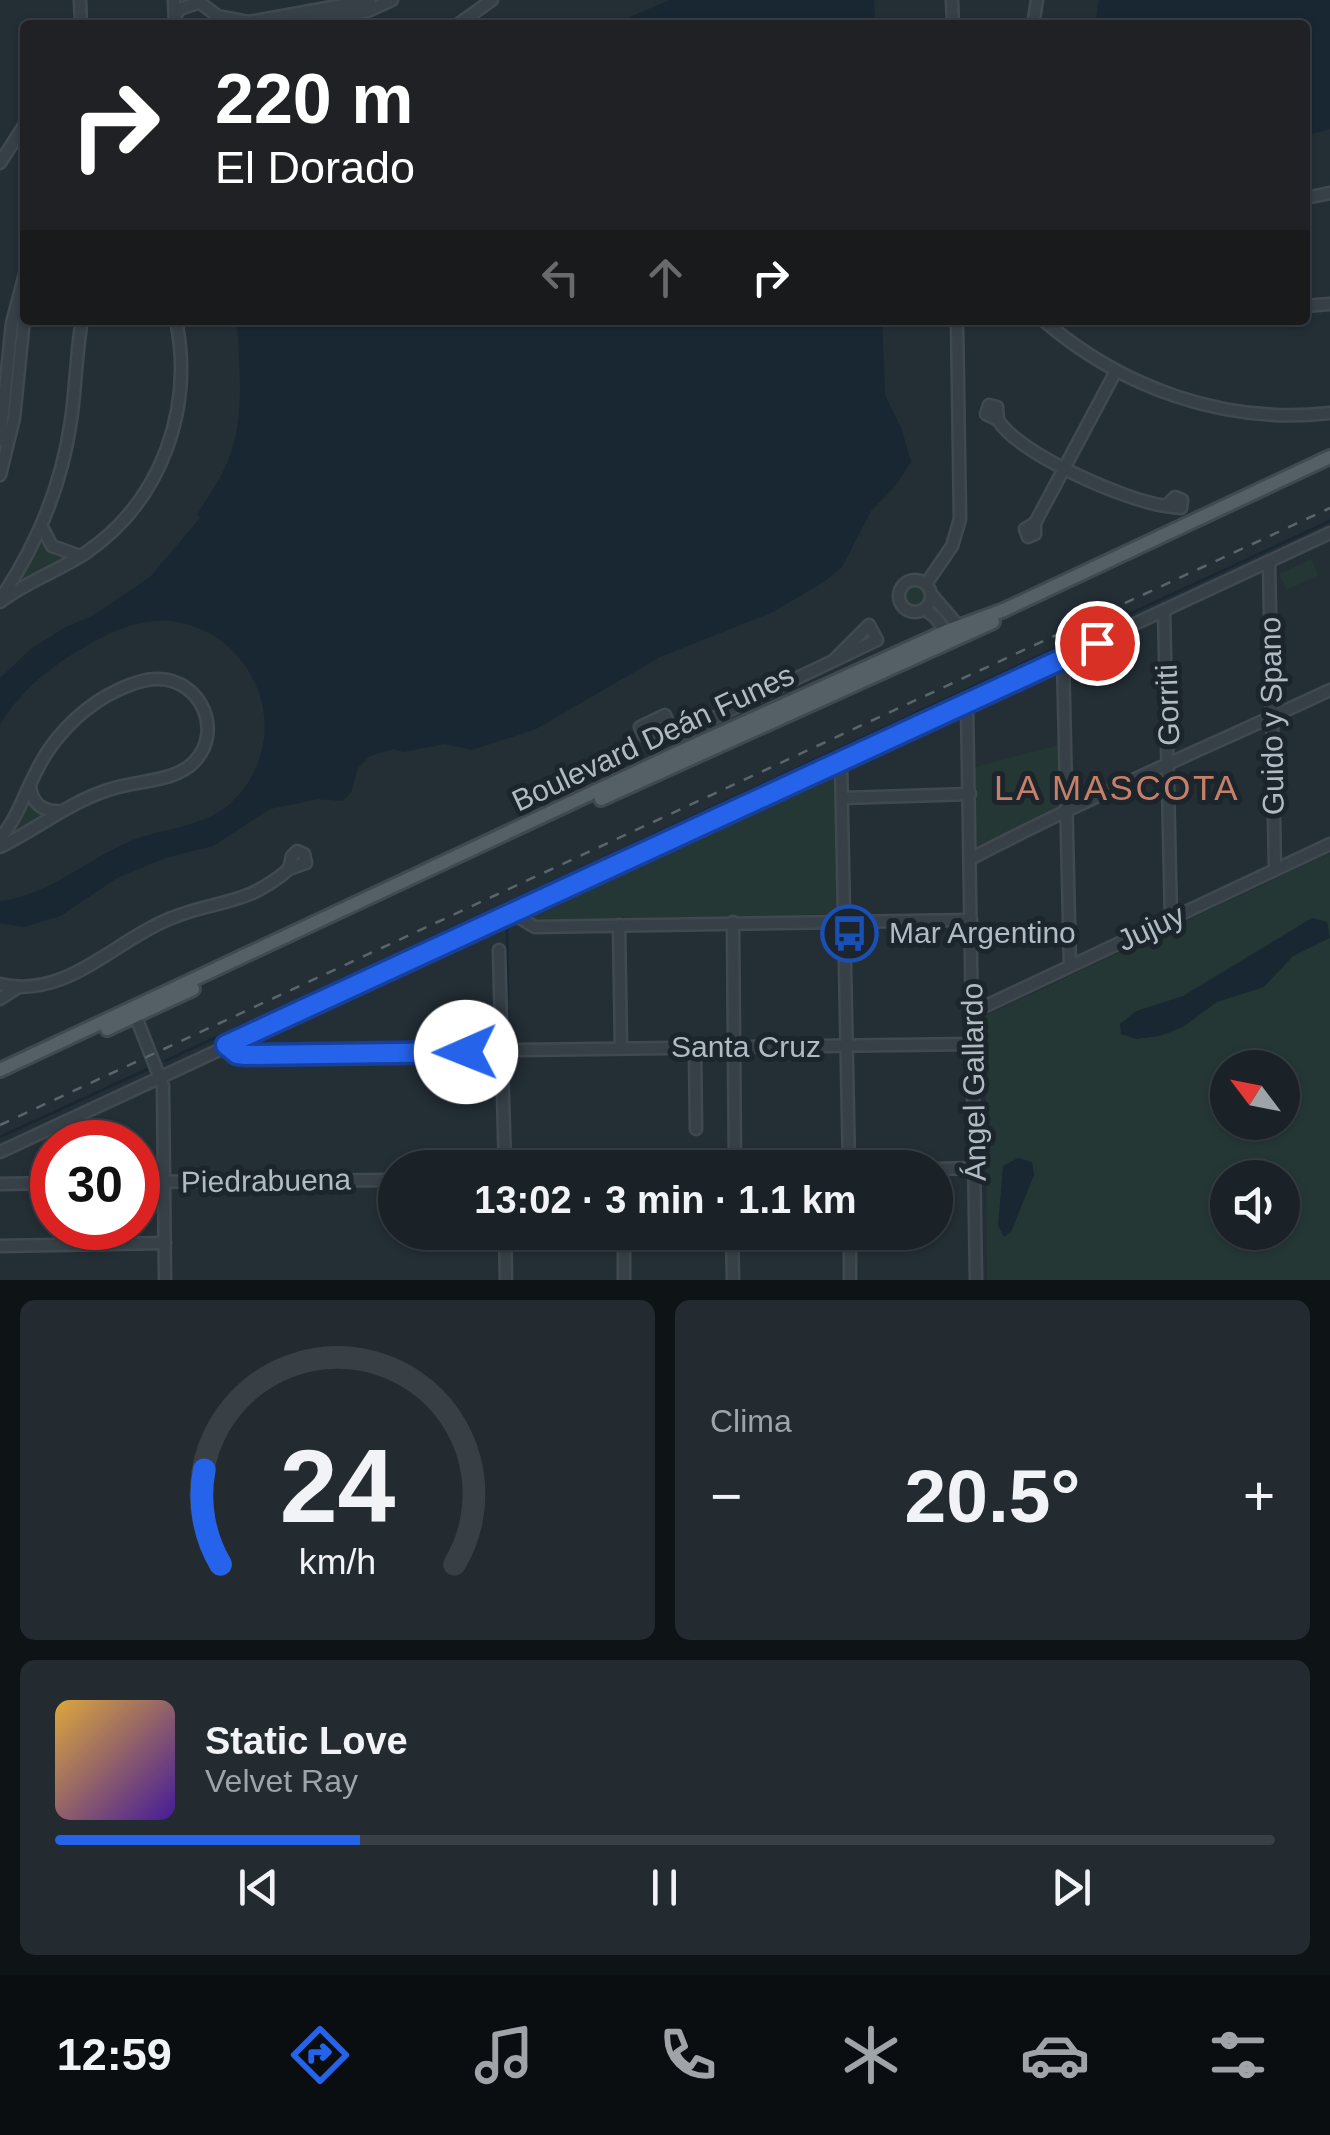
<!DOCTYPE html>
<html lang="es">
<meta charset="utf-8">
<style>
:root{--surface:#1a2228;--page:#232a30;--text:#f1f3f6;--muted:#9fa4a8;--line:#383f45;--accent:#2563eb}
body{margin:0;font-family:Arial,sans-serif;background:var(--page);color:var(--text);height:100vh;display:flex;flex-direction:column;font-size:38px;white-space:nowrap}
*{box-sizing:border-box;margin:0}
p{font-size:32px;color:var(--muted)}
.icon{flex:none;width:55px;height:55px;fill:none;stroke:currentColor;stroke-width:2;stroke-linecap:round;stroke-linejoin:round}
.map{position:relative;height:1280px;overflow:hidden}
.details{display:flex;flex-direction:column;gap:20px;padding:20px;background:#0e1316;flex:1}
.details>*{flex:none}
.guide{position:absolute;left:20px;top:20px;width:1290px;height:305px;border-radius:10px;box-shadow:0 2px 8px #0004,0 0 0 2px var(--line);background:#202124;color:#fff;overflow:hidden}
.needle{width:65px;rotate:302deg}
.fabs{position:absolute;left:1210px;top:1050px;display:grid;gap:20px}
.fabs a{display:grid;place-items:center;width:90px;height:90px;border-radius:50%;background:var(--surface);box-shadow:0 2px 8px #0004,0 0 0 2px var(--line);font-size:50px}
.speed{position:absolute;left:30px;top:1120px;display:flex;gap:20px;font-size:50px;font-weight:700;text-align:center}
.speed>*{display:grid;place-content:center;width:130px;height:130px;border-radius:50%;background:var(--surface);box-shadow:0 2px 8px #0004,0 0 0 2px var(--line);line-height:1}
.speed .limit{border:15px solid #d22;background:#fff;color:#111}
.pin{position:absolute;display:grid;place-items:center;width:85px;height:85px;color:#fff;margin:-42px;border:5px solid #fff;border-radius:50%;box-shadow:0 2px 10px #0007}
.me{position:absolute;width:110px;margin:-55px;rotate:269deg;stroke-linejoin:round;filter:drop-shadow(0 0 8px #0008)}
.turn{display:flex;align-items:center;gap:35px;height:210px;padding:0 30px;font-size:45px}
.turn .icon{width:130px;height:130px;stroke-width:2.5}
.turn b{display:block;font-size:70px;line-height:85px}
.lanes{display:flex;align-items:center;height:95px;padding:0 30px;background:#0003;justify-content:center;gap:50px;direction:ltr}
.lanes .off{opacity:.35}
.big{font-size:75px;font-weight:600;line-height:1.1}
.details .tile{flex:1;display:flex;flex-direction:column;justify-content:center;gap:15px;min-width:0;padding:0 35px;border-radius:15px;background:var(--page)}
.details .dial{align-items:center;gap:0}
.dial svg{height:260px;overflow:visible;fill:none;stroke:var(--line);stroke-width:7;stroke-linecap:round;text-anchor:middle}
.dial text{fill:var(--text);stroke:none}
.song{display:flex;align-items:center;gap:30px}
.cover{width:120px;height:120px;border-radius:15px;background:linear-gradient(135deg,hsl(40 70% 55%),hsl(260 70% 35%))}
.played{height:10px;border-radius:5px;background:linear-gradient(90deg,var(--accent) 25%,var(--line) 25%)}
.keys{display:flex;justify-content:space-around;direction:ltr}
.heat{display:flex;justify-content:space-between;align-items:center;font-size:55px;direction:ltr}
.details .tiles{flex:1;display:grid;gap:20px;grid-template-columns:1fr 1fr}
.tile:last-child{grid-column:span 2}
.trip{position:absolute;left:378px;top:1150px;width:575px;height:100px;border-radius:50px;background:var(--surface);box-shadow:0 2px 8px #0004,0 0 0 2px var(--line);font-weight:600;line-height:100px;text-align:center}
.tabs{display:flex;height:160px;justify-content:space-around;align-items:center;background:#0a0e10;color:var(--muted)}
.tabs .icon{width:70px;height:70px}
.tabs .active{color:var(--accent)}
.tabs b{font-size:45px;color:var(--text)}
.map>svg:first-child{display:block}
.green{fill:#253735;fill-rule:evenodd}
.water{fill:#182731}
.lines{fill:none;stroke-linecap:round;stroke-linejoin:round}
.stream{stroke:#182731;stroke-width:2.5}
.minor-casing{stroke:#404950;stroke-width:15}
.major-casing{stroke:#404950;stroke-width:18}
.minor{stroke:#364046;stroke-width:10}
.major{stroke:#545f66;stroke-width:12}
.rail{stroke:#59656d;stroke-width:2.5;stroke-dasharray:10 10;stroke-linecap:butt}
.route-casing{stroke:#184099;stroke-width:25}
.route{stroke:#2563eb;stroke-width:18}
.labels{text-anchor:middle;stroke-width:10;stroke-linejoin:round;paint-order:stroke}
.street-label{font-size:30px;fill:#b1bbc3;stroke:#1c252b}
.poi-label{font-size:30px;fill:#b1bbc3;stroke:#1c252b;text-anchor:start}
.quarter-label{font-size:35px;letter-spacing:2.5px;fill:#c68069;stroke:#1c252b}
</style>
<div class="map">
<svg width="1330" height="1280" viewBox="0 0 1330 1280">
<rect width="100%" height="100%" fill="#232e35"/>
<g class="green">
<polygon points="41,537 69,557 15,587"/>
<polygon points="1311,559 1318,575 1287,590 1279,574"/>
<circle cx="917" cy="595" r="13"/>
<polygon points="1063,744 1065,808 974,852 971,768"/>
<polygon points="829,775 836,780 839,914 536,921 532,918"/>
<polygon points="30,799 48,814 11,836"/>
<path d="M1330,853V1280H987L985,1016ZM1228,1068H1282V1122H1228ZM1228,1178H1282V1232H1228Z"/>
</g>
<g class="water">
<polygon points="670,0 874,0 875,25 611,25"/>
<polygon points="1099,0 1330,0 1330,129 1305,136 1305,25 1095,25"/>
<path d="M237,320H882L885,395L902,430L911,462L896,485L871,511L842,567L825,581L773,612L660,657L536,729L472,750L445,744L403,752L393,749L370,756L358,768L351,792L343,801L318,799L270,809L213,846L165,858L117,878L60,916L24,927L0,923V901C46,897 89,858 131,841C165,827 208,828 236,798C296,734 256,630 169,621C136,618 103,635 76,652C46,670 18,694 0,725V678L31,649L66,627L92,616L150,577L200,518L197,515C207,498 220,480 228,461C246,418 239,365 237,320Z"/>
<polygon points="1312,918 1327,922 1330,938 1293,956 1264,987 1217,1002 1183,1027 1160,1036 1136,1039 1121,1034 1120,1024 1136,1011 1183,996"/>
<polygon points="1018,1158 1032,1162 1034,1175 1011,1232 1004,1237 998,1226 1003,1166"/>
</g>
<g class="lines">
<g class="stream">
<polyline points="507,927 508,999"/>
<polyline points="508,1011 510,1151"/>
<polyline points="165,1061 1330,521"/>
<polyline points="0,1137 150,1068"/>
<polyline points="510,1244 511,1269"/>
</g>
<defs>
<g id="minor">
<polyline points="80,0 81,25"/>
<polyline points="174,0 175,25"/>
<polyline points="196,0 218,16 249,22 370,0"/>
<polyline points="952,0 953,25"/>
<polyline points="175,16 180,9 198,3"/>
<polyline points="282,25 368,11 392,0"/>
<polyline points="457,25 492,0"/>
<polyline points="1033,25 1037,0"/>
<polyline points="0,163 25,124"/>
<polyline points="1305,198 1330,193"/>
<polyline points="1305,306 1330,304"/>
<path d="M1043,320C1122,388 1225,425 1330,413"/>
<polygon points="989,405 997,407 998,420 986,414"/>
<path d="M998,420C1019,454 1126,501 1166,506"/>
<polyline points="0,440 12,323 25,274"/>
<polyline points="0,475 14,418 25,309"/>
<polygon points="1175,497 1182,500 1181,508 1166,506"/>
<polyline points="1035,523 1116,371"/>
<polygon points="1035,523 1035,534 1028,537 1025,529"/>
<polyline points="42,527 52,546 80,556"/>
<polyline points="1269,562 1275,869"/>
<circle cx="915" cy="596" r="16"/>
<polyline points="926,584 952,546 960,519 957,320"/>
<polyline points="931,594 961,629"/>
<path d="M1,598C38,543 62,485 71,420C76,387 76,353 82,320"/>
<path d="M0,602C27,581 59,571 87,552C162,500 194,408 176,320"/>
<polyline points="924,609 935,617 950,637"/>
<polyline points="1164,612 1171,918"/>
<polyline points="1063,658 1070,966"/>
<polyline points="967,703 976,1280"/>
<polyline points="669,725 644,736 640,727 665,715 669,725 676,727 680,734 877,640 869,625 833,661"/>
<polyline points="841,762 849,1168"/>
<path d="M30,785C31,801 41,811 57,811"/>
<polyline points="843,798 970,794"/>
<path d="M0,839C17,818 24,795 36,772C51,740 78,712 108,695C123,687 142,678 159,679C201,680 224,731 194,762C174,783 134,780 108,790C68,803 37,829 0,847"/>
<polygon points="297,851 304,854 306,863 289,869 292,856"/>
<path d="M972,858C1089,797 1210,746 1330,690"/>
<polyline points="517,912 520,918 535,927 971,920"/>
<polyline points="733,922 735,1168"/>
<polyline points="619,925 621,1048"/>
<polyline points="499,950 505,1168"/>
<path d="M0,984C66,1000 114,941 169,919C217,899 245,907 289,869"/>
<polyline points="0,999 17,988"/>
<polyline points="134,1012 163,1086 165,1280"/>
<polyline points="973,1012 1330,844"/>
<polyline points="226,1045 237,1054 247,1055 502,1052"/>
<polyline points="695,1047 696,1129"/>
<polyline points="520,1050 973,1044"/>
<polyline points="0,1152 1330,533"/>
<polyline points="935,1169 976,1168"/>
<polyline points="138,1182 395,1180"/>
<polyline points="0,1184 52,1183"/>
<polyline points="505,1232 506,1280"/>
<polyline points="732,1232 733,1280"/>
<polyline points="850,1232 850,1280"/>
<polyline points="0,1246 165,1243"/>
<polyline points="624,1280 624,1232"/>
</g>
<g id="major">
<polyline points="601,799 993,622"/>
<polyline points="107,1029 193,989"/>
<polyline points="0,1070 673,755 947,631 1004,610 1330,457"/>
</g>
</defs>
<use href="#minor" class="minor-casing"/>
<use href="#major" class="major-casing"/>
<use href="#minor" class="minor"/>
<use href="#major" class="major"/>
<polyline class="rail" points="0,1125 1330,508"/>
</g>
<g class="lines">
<defs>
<polyline id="route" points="466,1052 246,1055 237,1054 226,1045 1097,643"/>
</defs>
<use href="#route" class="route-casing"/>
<use href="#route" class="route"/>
</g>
<defs>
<symbol id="bus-ring" viewBox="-11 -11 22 22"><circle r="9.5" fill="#1c252b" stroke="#1a4fb4" stroke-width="1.5"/><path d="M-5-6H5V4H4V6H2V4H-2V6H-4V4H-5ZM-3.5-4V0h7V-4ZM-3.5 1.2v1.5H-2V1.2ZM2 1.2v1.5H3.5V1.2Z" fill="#1a4fb4"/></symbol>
</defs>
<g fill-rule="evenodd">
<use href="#bus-ring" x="818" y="902" width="63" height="63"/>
</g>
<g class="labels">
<g class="street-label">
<text transform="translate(1168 705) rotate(-92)" y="10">Gorriti</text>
<text transform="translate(1272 716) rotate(-91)" y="10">Guido y Spano</text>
<text transform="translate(653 738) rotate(-25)" y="10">Boulevard Deán Funes</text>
<text transform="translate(1151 928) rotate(-25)" y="10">Jujuy</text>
<text x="746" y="1057">Santa Cruz</text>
<text transform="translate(974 1082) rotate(-91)" y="10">Ángel Gallardo</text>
<text transform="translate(266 1181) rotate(-1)" y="10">Piedrabuena</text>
</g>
<g class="poi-label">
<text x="889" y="943">Mar Argentino</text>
</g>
<g class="quarter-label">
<text x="1117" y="800">LA MASCOTA</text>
</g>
</g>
</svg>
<div class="fabs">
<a><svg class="needle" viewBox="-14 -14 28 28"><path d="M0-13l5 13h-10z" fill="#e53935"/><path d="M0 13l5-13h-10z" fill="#9fa4a8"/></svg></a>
<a><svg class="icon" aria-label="sound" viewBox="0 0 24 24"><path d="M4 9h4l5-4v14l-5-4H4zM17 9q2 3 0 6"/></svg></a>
</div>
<div class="speed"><div class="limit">30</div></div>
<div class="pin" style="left:1097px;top:643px;background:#d93025"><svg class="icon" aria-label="arrive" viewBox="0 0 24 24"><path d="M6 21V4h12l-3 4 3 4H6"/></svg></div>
<svg class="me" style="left:466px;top:1052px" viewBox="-20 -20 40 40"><circle r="19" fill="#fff"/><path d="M0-13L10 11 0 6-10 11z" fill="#2563eb"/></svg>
<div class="trip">13:02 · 3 min · 1.1 km</div>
<div class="guide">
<div class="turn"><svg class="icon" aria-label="right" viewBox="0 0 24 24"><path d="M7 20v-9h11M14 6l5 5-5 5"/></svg><div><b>220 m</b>El Dorado</div></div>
<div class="lanes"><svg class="icon off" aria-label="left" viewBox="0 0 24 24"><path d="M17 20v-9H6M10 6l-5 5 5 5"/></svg><svg class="icon off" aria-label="ahead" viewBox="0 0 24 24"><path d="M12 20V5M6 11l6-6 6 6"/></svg><svg class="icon" aria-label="right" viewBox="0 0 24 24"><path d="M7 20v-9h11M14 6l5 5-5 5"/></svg></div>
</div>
</div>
<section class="details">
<div class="tiles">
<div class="tile dial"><svg viewBox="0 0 100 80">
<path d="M14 69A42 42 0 1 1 86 69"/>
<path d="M14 69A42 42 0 0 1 9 40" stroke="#2563eb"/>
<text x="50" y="56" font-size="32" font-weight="700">24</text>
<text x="50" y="72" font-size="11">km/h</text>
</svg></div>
<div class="tile"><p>Clima</p>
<div class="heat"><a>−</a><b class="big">20.5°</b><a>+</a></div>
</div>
<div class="tile">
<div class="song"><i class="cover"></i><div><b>Static Love</b><p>Velvet Ray</p></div></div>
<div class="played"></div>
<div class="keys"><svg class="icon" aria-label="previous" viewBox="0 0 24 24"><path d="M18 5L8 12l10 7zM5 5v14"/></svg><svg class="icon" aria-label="pause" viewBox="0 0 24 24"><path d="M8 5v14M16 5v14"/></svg><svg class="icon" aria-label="next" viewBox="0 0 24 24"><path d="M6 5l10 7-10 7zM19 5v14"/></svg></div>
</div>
</div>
</section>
<nav class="tabs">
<b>12:59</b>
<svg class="icon active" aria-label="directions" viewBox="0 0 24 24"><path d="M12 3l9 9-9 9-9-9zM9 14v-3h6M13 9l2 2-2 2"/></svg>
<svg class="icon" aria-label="music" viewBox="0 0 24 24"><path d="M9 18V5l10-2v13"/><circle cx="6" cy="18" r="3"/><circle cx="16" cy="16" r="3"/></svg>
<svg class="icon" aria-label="phone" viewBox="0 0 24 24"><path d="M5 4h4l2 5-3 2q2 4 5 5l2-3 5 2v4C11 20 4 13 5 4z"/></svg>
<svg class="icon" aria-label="climate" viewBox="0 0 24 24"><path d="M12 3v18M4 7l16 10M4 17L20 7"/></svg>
<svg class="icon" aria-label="car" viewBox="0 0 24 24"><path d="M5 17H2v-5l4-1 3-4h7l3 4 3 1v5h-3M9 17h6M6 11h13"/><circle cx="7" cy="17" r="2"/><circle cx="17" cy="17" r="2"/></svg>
<svg class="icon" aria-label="filters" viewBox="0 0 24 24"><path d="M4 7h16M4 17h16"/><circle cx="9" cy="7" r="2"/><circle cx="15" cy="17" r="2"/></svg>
</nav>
